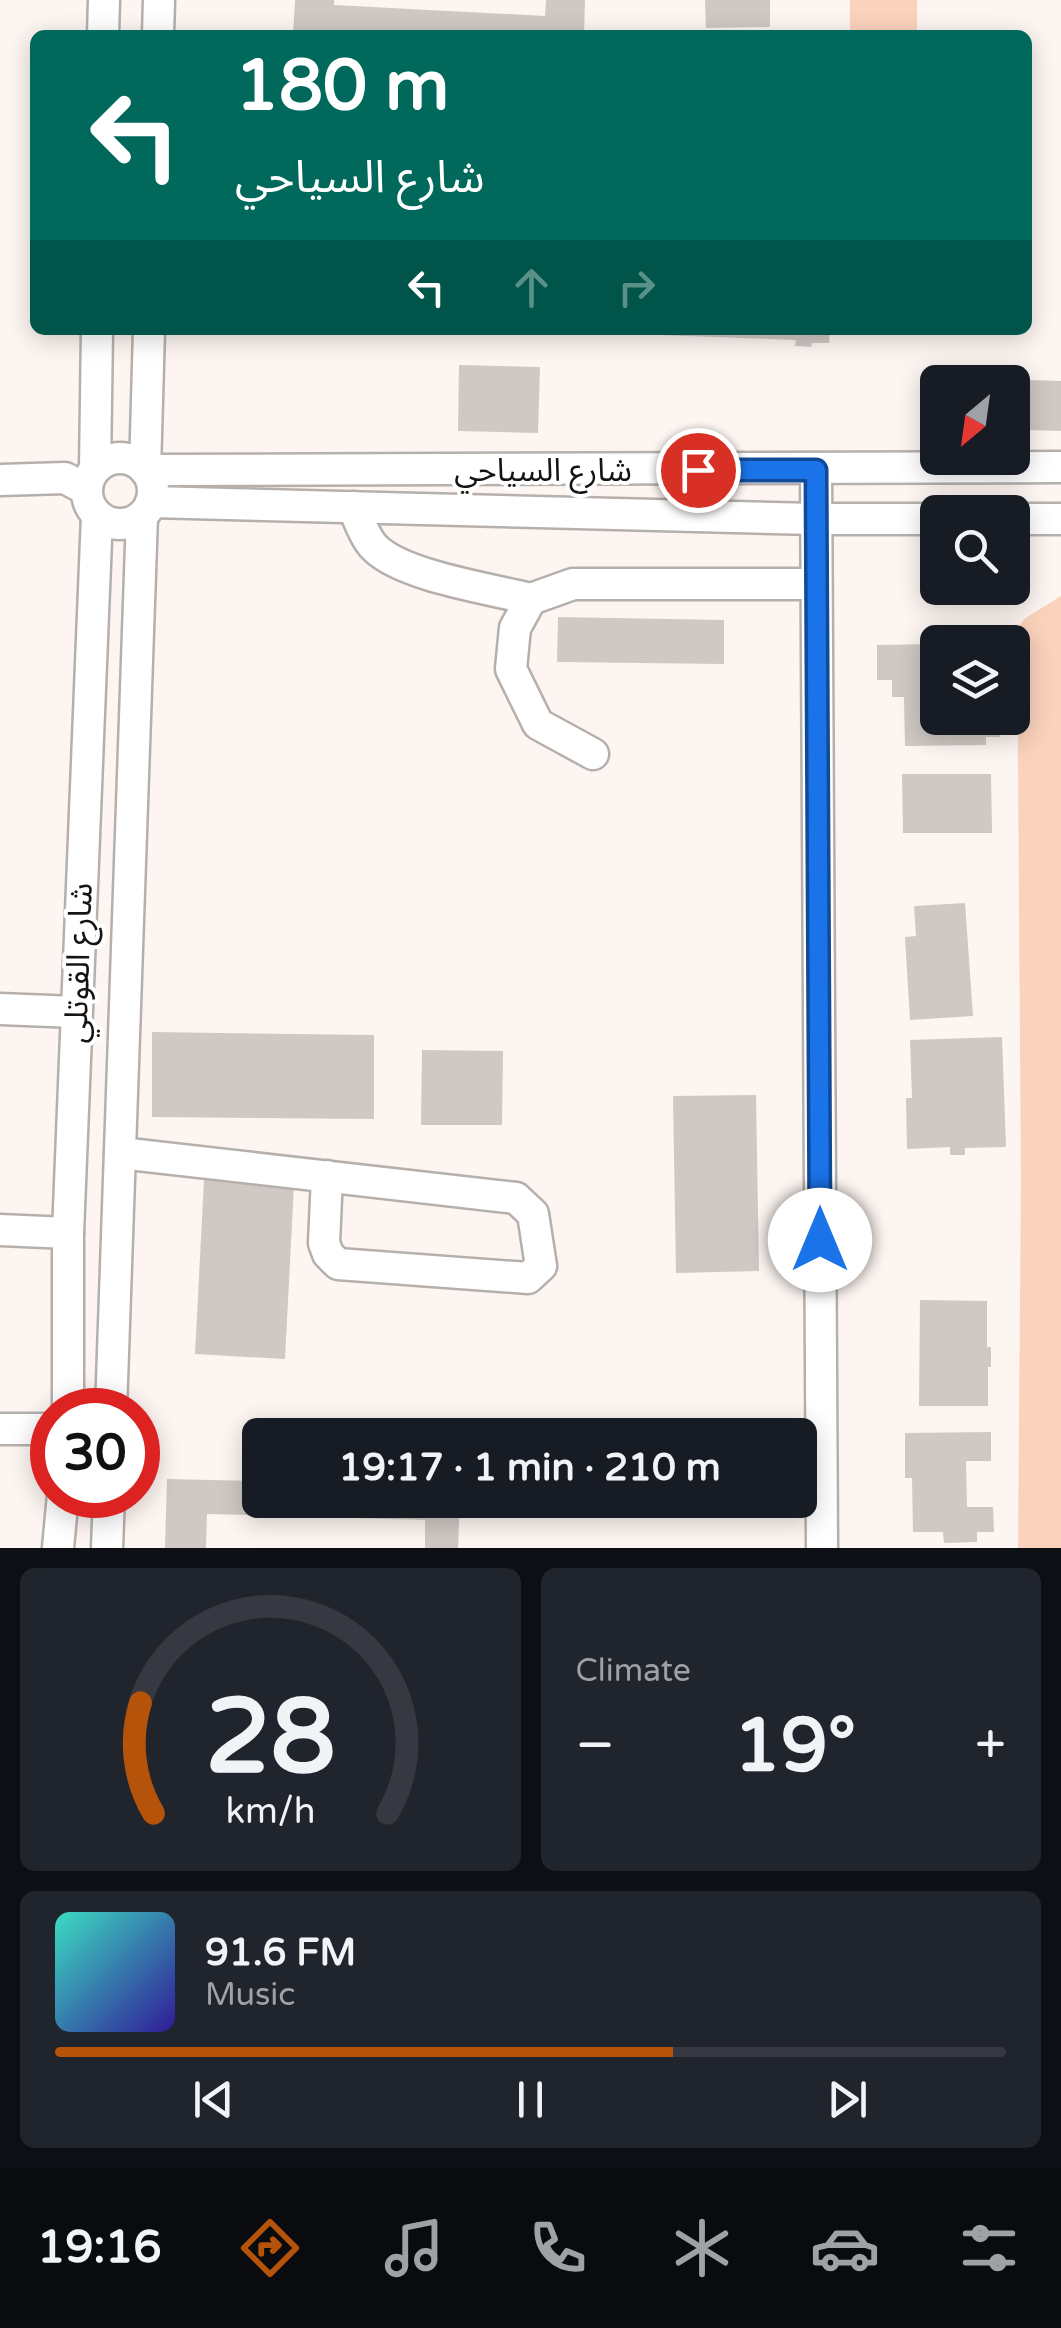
<!DOCTYPE html>
<meta charset="utf-8">
<style>
:root{--surface:#171b24;--page:#20242c;--text:#f1f3f6;--muted:#9ea1a6;--line:#363941;--accent:#b45309}
body{margin:0;font-family:"Varela Round","Noto Sans Arabic",sans-serif;background:var(--page);color:var(--text);height:100vh;display:flex;flex-direction:column;font-size:38px;white-space:nowrap}
*{box-sizing:border-box;margin:0}
p{font-size:32px;color:var(--muted)}
.icon{flex:none;width:55px;height:55px;fill:none;stroke:currentColor;stroke-width:2;stroke-linecap:round;stroke-linejoin:round}
.map{position:relative;height:1548px;overflow:hidden}
.drawer{display:flex;flex-direction:column;gap:20px;padding:20px;background:#0d0f14;flex:1}
.drawer>*{flex:none}
.guide{position:absolute;left:30px;top:30px;width:1002px;height:305px;border-radius:15px;box-shadow:0 5px 25px #0003;background:#00695c;color:#fff;overflow:hidden}
.needle{width:65px;rotate:209deg}
.controls{position:absolute;left:920px;top:365px;display:grid;gap:20px}
.controls a{display:grid;place-items:center;width:110px;height:110px;border-radius:15px;background:var(--surface);box-shadow:0 5px 25px #0003;font-size:50px}
.speed{position:absolute;left:30px;top:1388px;display:flex;gap:20px;font-size:50px;font-weight:700;text-align:center}
.speed>*{display:grid;place-content:center;width:130px;height:130px;border-radius:50%;background:var(--surface);box-shadow:0 5px 25px #0003;line-height:1}
.speed .limit{border:15px solid #d22;background:#fff;color:#111}
.pin{position:absolute;display:grid;place-items:center;width:85px;height:85px;color:#fff;margin:-42px;border:5px solid #fff;border-radius:50%;box-shadow:0 2px 10px #0007}
.me{position:absolute;width:110px;margin:-55px;rotate:0deg;stroke-linejoin:round;filter:drop-shadow(0 0 8px #0008)}
.turn{display:flex;align-items:center;gap:35px;height:210px;padding:0 40px;font-size:45px}
.turn .icon{width:130px;height:130px;stroke-width:2.5}
.turn b{display:block;font-size:70px;line-height:85px}
.lanes{display:flex;align-items:center;height:95px;padding:0 40px;background:#0003;justify-content:center;gap:50px;direction:ltr}
.lanes .off{opacity:.35}
.big{font-size:75px;font-weight:700;line-height:1.1}
.drawer .tile{flex:1;display:flex;flex-direction:column;justify-content:center;gap:15px;min-width:0;padding:0 35px;border-radius:15px;background:var(--page)}
.drawer .dial{align-items:center;gap:0}
.dial svg{height:260px;overflow:visible;fill:none;stroke:var(--line);stroke-width:7;stroke-linecap:round;text-anchor:middle}
.dial text{fill:var(--text);stroke:none}
.song{display:flex;align-items:center;gap:30px}
.cover{width:120px;height:120px;border-radius:15px;background:linear-gradient(135deg,hsl(170 70% 55%),hsl(250 70% 35%))}
.played{height:10px;border-radius:5px;background:linear-gradient(90deg,var(--accent) 65%,var(--line) 65%)}
.keys{display:flex;justify-content:space-around;direction:ltr}
.heat{display:flex;justify-content:space-between;align-items:center;font-size:55px;direction:ltr}
.drawer .tiles{flex:1;display:grid;gap:20px;grid-template-columns:1fr 1fr}
.tile:last-child{grid-column:span 2}
.trip{position:absolute;left:242px;top:1418px;width:575px;height:100px;border-radius:15px;background:var(--surface);box-shadow:0 5px 25px #0003;font-weight:700;line-height:100px;text-align:center}
.menu{display:flex;height:160px;justify-content:space-around;align-items:center;background:#090b0e;color:var(--muted)}
.menu .icon{width:70px;height:70px}
.menu .current{color:var(--accent)}
.menu b{font-size:45px;color:var(--text)}
.map>svg:first-child{display:block}
.green{fill:#fbd3bc}
.building{fill:#cfc8c4}
.lines{fill:none;stroke-linecap:round;stroke-linejoin:round}
.minor-casing{stroke:#b6b0ac;stroke-width:35}
.minor{stroke:#fff;stroke-width:30}
.route-casing{stroke:#114b97;stroke-width:25}
.route{stroke:#1a73e8;stroke-width:18}
.labels{text-anchor:middle;stroke-width:8;stroke-linejoin:round;paint-order:stroke}
.street-label{font-size:32px;fill:#161413;stroke:#fff}
</style>
<div class="map">
<svg width="1061" height="1548" viewBox="0 0 1061 1548">
<rect width="100%" height="100%" fill="#fcf5f1"/>
<g class="green">
<rect x="850" y="0" width="67" height="35"/>
<polygon points="1061,596 1061,1548 1018,1548 1021,1179 1017,630 1024,619"/>
</g>
<g class="building">
<polygon points="295,0 334,0 334,5 545,16 546,0 585,0 584,35 293,35"/>
<polygon points="705,0 770,0 770,27 706,28"/>
<polygon points="659,330 830,330 829,343 812,343 811,347 795,346 796,340 659,335"/>
<polygon points="459,365 540,367 538,433 458,431"/>
<polygon points="1028,380 1061,381 1061,431 1027,430"/>
<polygon points="558,617 724,620 724,664 557,662"/>
<polygon points="938,644 938,718 999,718 1000,737 986,737 986,745 905,746 904,697 892,697 892,680 877,680 877,645"/>
<polygon points="902,774 991,774 992,833 903,833"/>
<polygon points="965,903 973,1016 910,1020 905,937 916,936 914,906"/>
<polygon points="152,1032 374,1035 374,1119 152,1117"/>
<polygon points="1002,1037 1006,1147 965,1148 965,1155 950,1155 950,1147 907,1149 906,1098 912,1098 910,1040"/>
<polygon points="422,1050 503,1051 502,1125 421,1125"/>
<polygon points="756,1095 759,1271 676,1273 673,1096"/>
<polygon points="204,1180 294,1185 285,1359 195,1354"/>
<polygon points="920,1300 987,1301 987,1347 991,1347 991,1367 988,1367 988,1406 919,1406"/>
<polygon points="991,1432 991,1461 966,1461 967,1507 993,1507 994,1532 977,1532 977,1542 944,1543 943,1532 913,1532 912,1478 905,1478 905,1433"/>
<polygon points="167,1479 260,1481 260,1500 460,1500 458,1548 425,1548 425,1520 207,1514 206,1548 165,1548"/>
</g>
<g class="lines">
<defs>
<g id="minor">
<polyline points="103,35 104,0"/>
<polyline points="158,35 159,0"/>
<polyline points="149,330 145,470 1061,467"/>
<circle cx="120" cy="491" r="33"/>
<polyline points="95,469 97,330"/>
<polyline points="816,469 822,1548"/>
<polyline points="0,480 65,478 87,490"/>
<polyline points="151,502 815,519 938,519"/>
<path d="M353,507C359,520 365,538 375,548C403,576 491,589 531,599"/>
<polyline points="1012,519 1061,519"/>
<polyline points="593,754 538,724 511,669 515,628 531,599 573,584 816,584"/>
<polyline points="0,1009 76,1012"/>
<polyline points="120,1153 516,1198 533,1214 541,1266 528,1278 338,1264 328,1254 324,1243 327,1176"/>
<polyline points="0,1230 68,1233"/>
<polyline points="68,1410 68,1233 97,515"/>
<polyline points="111,1410 142,516"/>
<polyline points="0,1429 52,1429"/>
<polyline points="58,1548 63,1495"/>
<polyline points="107,1548 109,1495"/>
</g>
</defs>
<use href="#minor" class="minor-casing"/>
<use href="#minor" class="minor"/>
</g>
<g class="lines">
<defs>
<polyline id="route" points="698,470 816,470 820,1240"/>
</defs>
<use href="#route" class="route-casing"/>
<use href="#route" class="route"/>
</g>
<g class="labels">
<g class="street-label">
<text x="543" y="481">شارع السياحي</text>
<text transform="translate(78 963) rotate(-88)" y="11">شارع القوتلي</text>
</g>
</g>
</svg>
<div class="controls">
<a><svg class="needle" viewBox="-14 -14 28 28"><path d="M0-13l5 13h-10z" fill="#e53935"/><path d="M0 13l5-13h-10z" fill="#9ea1a6"/></svg></a>
<a><svg class="icon" aria-label="search" viewBox="0 0 24 24"><circle cx="10" cy="10" r="6"/><path d="M15 15l6 6"/></svg></a>
<a><svg class="icon" aria-label="layers" viewBox="0 0 24 24"><path d="M12 4l9 5-9 5-9-5zM3 14l9 5 9-5"/></svg></a>
</div>
<div class="speed"><div class="limit">30</div></div>
<div class="pin" style="left:698px;top:470px;background:#d93025"><svg class="icon" aria-label="arrive" viewBox="0 0 24 24"><path d="M6 21V4h12l-3 4 3 4H6"/></svg></div>
<svg class="me" style="left:820px;top:1240px" viewBox="-20 -20 40 40"><circle r="19" fill="#fff"/><path d="M0-13L10 11 0 6-10 11z" fill="#1a73e8"/></svg>
<div class="trip">19:17 · 1 min · 210 m</div>
<div class="guide">
<div class="turn"><svg class="icon" aria-label="left" viewBox="0 0 24 24"><path d="M17 20v-9H6M10 6l-5 5 5 5"/></svg><div><b>180 m</b>شارع السياحي</div></div>
<div class="lanes"><svg class="icon" aria-label="left" viewBox="0 0 24 24"><path d="M17 20v-9H6M10 6l-5 5 5 5"/></svg><svg class="icon off" aria-label="ahead" viewBox="0 0 24 24"><path d="M12 20V5M6 11l6-6 6 6"/></svg><svg class="icon off" aria-label="right" viewBox="0 0 24 24"><path d="M7 20v-9h11M14 6l5 5-5 5"/></svg></div>
</div>
</div>
<section class="drawer">
<div class="tiles">
<div class="tile dial"><svg viewBox="0 0 100 80">
<path d="M14 69A42 42 0 1 1 86 69"/>
<path d="M14 69A42 42 0 0 1 10 35" stroke="#b45309"/>
<text x="50" y="56" font-size="32" font-weight="700">28</text>
<text x="50" y="72" font-size="11">km/h</text>
</svg></div>
<div class="tile"><p>Climate</p>
<div class="heat"><a>−</a><b class="big">19°</b><a>+</a></div>
</div>
<div class="tile">
<div class="song"><i class="cover"></i><div><b>91.6 FM</b><p>Music</p></div></div>
<div class="played"></div>
<div class="keys"><svg class="icon" aria-label="previous" viewBox="0 0 24 24"><path d="M18 5L8 12l10 7zM5 5v14"/></svg><svg class="icon" aria-label="pause" viewBox="0 0 24 24"><path d="M8 5v14M16 5v14"/></svg><svg class="icon" aria-label="next" viewBox="0 0 24 24"><path d="M6 5l10 7-10 7zM19 5v14"/></svg></div>
</div>
</div>
</section>
<nav class="menu">
<b>19:16</b>
<svg class="icon current" aria-label="directions" viewBox="0 0 24 24"><path d="M12 3l9 9-9 9-9-9zM9 14v-3h6M13 9l2 2-2 2"/></svg>
<svg class="icon" aria-label="music" viewBox="0 0 24 24"><path d="M9 18V5l10-2v13"/><circle cx="6" cy="18" r="3"/><circle cx="16" cy="16" r="3"/></svg>
<svg class="icon" aria-label="phone" viewBox="0 0 24 24"><path d="M5 4h4l2 5-3 2q2 4 5 5l2-3 5 2v4C11 20 4 13 5 4z"/></svg>
<svg class="icon" aria-label="climate" viewBox="0 0 24 24"><path d="M12 3v18M4 7l16 10M4 17L20 7"/></svg>
<svg class="icon" aria-label="car" viewBox="0 0 24 24"><path d="M5 17H2v-5l4-1 3-4h7l3 4 3 1v5h-3M9 17h6M6 11h13"/><circle cx="7" cy="17" r="2"/><circle cx="17" cy="17" r="2"/></svg>
<svg class="icon" aria-label="filters" viewBox="0 0 24 24"><path d="M4 7h16M4 17h16"/><circle cx="9" cy="7" r="2"/><circle cx="15" cy="17" r="2"/></svg>
</nav>
